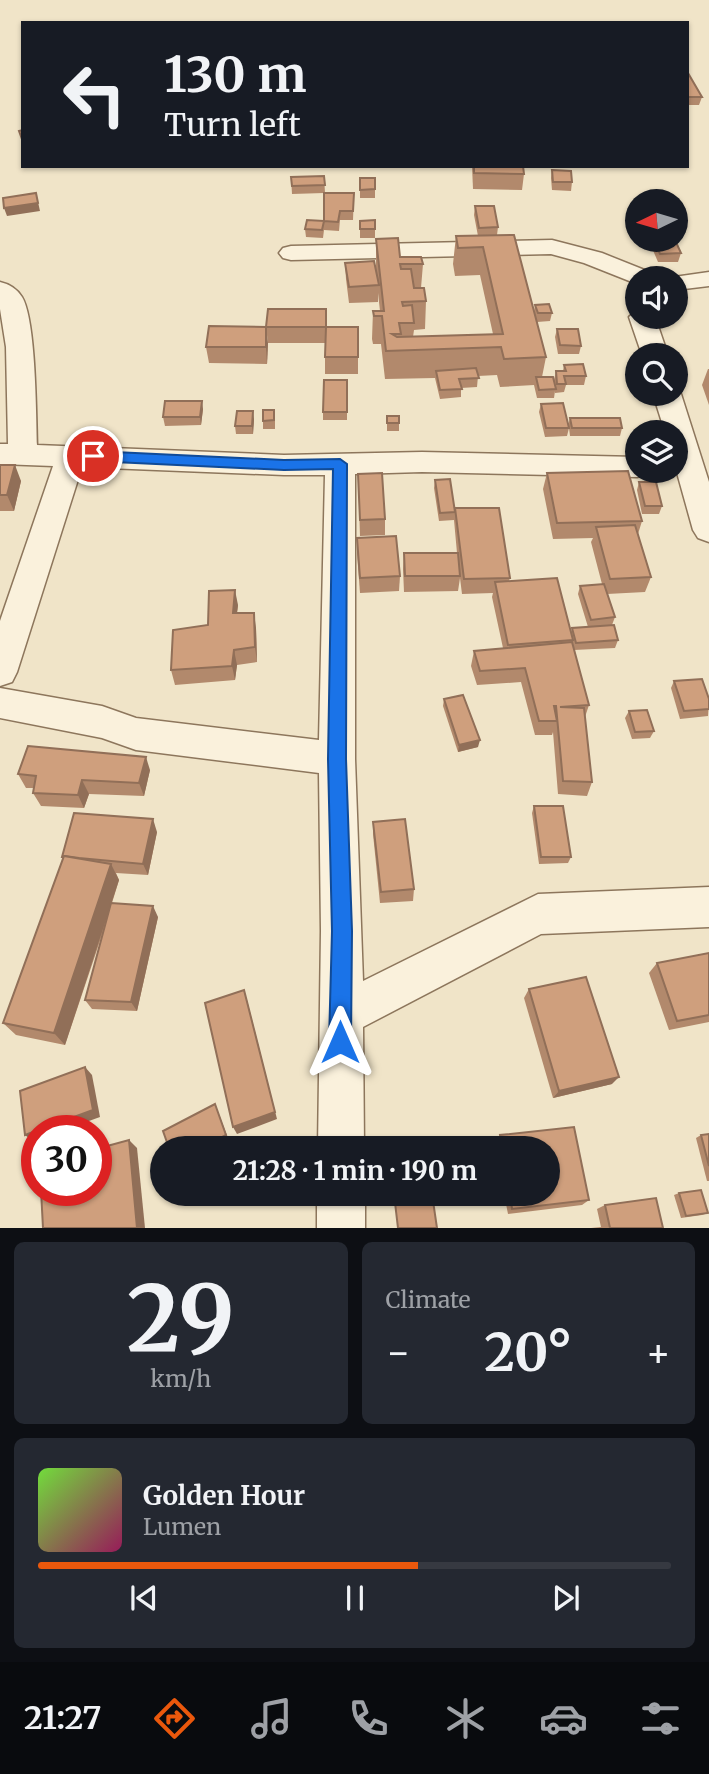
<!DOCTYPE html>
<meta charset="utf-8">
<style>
:root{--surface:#171b24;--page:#242831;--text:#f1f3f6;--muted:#9ea1a6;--line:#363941;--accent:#ea580c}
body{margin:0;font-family:Merriweather,serif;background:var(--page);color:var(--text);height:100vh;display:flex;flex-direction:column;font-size:26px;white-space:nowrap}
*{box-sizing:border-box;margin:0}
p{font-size:23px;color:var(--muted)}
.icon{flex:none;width:38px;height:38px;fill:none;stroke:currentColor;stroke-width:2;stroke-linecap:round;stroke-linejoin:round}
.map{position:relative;height:1228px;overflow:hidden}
.side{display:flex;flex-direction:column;gap:14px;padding:14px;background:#0d0f14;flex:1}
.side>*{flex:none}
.banner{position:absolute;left:21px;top:21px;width:668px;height:147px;border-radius:0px;box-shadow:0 2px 5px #0004;background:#171b24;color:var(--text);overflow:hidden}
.needle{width:46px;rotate:265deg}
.tools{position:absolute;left:625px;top:189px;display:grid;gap:14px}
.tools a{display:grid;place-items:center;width:63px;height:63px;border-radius:50%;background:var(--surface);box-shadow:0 2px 5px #0004;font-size:35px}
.speed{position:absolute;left:21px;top:1115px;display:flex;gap:14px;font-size:35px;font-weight:700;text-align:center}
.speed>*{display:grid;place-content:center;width:91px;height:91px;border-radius:50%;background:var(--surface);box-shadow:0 2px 5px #0004;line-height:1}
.speed .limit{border:10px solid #d22;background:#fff;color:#111}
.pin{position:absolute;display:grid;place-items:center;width:60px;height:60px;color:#fff;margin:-30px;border:4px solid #fff;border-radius:50%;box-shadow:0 2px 7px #0007}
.me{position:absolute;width:77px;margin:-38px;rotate:0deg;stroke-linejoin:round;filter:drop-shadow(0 0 5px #0008)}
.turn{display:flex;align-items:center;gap:24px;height:147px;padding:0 28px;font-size:32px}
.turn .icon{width:91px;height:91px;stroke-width:2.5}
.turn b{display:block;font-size:49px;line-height:60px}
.big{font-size:52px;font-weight:700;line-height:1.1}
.side .widget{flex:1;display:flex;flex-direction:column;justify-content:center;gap:10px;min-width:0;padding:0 24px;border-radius:10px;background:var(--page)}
.side .dial{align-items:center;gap:0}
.dial b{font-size:91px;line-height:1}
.song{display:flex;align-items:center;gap:21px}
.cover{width:84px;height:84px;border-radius:10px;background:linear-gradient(135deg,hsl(100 70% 55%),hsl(330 70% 35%))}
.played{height:7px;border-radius:4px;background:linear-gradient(90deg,var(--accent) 60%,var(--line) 60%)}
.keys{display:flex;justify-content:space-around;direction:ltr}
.heat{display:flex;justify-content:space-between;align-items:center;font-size:38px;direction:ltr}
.side .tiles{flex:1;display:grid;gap:14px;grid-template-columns:1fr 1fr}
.widget:last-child{grid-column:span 2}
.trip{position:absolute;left:150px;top:1136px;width:410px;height:70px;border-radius:35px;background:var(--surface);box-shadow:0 2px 5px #0004;font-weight:700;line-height:70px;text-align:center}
.dock{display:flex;height:112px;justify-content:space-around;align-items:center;background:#090b0e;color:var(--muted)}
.dock .icon{width:49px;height:49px}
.dock .selected{color:var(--accent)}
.dock b{font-size:32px;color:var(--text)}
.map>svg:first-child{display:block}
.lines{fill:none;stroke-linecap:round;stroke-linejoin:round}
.minor-casing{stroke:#8d765c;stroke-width:3}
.minor{fill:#faf1dc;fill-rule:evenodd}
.wall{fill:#b2896c}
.shaded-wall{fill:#916f58}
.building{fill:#cf9f7d;stroke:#916f58;stroke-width:2}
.route{fill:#1a73e8;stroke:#114b97;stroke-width:2}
</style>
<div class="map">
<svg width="709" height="1228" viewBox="0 0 709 1228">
<rect width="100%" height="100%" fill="#f0e4c8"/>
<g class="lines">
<defs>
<g id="minor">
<polygon points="552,240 602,253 652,273 655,278 637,278 637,284 584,263 551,254 291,260 283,258 279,253 283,248 291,246"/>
<polygon points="709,272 709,286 676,290 676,278 667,278"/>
<path d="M0,282C9,284 17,289 22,297C36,320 36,414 37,445L284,455L422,452L637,457V471H650L647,474L637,477L422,472L355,474V759L363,981L538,894L709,887V927L541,934L363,1027L364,1148H318L321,931L319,773L136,750L102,738L0,718V688L102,706L136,718L319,740L325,475H284L82,467L17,672L12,682L0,686V621L53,466L0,464V444H8L6,347L0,309Z"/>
<polygon points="637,310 637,317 655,317 668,355 642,355 629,317"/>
<polygon points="676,387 681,394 709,482 709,542 698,538 693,530 676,469 676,432 665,432 653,394 676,394"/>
<rect x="317" y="1194" width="48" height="34"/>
</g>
</defs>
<use href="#minor" class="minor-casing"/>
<use href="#minor" class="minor"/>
</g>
<g class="wall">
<polygon points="688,73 702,97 699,105 688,105"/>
<polygon points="472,166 523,166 524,174 522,190 473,189"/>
<rect x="553" y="166" width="15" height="1"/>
<polygon points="552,170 572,182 571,191 552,190 551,178"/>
<polygon points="324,176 325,193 354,193 353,220 340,220 339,231 324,230 323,238 306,237 305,229 324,221 324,193 292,194 291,177"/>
<polygon points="360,178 375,189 375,198 360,198"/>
<polygon points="475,206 498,227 497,235 534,312 535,305 552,313 550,321 537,322 546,357 542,377 555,385 554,380 556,371 563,371 564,365 586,376 584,385 566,385 564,392 555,393 555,391 554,398 537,398 534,385 500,387 497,375 478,376 477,387 461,388 461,397 440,399 435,378 385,379 381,344 373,344 372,339 373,311 380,311 378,293 378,302 349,303 346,279 345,263 376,275 376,239 400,257 423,264 421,288 426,301 425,329 414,330 413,337 493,334 480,275 455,276 453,264 456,236 478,236 474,215"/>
<polygon points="375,220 375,238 360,238 360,221"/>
<polygon points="654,240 681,253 678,262 658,262 652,248"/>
<polygon points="266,327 358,327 358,374 325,374 325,343 268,343"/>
<polygon points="557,329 581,346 579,354 558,354 555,337"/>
<polygon points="268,343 267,364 209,363 206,347"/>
<polygon points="708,369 709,369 709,405 702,385"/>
<polygon points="347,380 347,420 323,420 323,412"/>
<polygon points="541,404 568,426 570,418 622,428 620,436 570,436 569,428 567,436 545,437 539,412"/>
<polygon points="203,409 201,425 165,426 163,417"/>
<rect x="387" y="416" width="12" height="15"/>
<polygon points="254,419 253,434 236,434 235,426"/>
<polygon points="275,419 275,429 263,429 263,421"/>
<polygon points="0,465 21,481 14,511 0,511"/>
<polygon points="547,473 642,521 638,534 651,577 645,592 607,594 615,617 612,625 618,640 615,648 574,650 589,705 585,717 592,782 587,796 558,794 553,732 552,735 535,735 521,682 477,685 471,666 474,651 503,648 492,597 493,593 462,594 460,578 458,591 404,592 403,569 404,553 457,553 454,520 439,521 434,488 435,480 455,509 510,578 509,581 571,632 572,628 588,627 578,594 580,586 602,584 591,542 593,538 553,539 543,489"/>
<polygon points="358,474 385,519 385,535 360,536"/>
<polygon points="639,482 662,506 659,514 642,514 637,490"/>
<polygon points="357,538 400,576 399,591 360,593 357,553"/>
<polygon points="238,605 237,613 256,628 257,662 237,665 235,680 175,685 171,670 208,625"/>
<polygon points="674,681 709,699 708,716 680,719 671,688"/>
<polygon points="444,699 478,747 458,752 443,706"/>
<polygon points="629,711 654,731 650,738 632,739 625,718"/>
<polygon points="150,770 144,796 89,794 84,808 41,806 33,793 34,788 26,788 18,774"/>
<polygon points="534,806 571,857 568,863 539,864 532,813"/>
<polygon points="373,822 414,889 413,901 380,903 373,834"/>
<polygon points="157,832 148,875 116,873 119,880 112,903 158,917 137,1011 92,1009 85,1000 106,923 65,1045 16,1035 3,1023 63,859 62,857"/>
<polygon points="709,953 709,1022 669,1030 649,973 657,963"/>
<polygon points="529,989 612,1084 553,1098 524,998"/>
<polygon points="574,1127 589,1200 582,1205 508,1214 504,1194 548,1194 548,1148 497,1148 496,1141 500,1135"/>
<polygon points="709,1134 709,1181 707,1181 696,1138 701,1135"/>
<polygon points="679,1193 708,1213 702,1215 681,1218 674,1195"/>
<polygon points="605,1205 663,1228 591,1228 601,1227 597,1209"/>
</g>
<g class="shaded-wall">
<polygon points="36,193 40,211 7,216 4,208"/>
<polygon points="266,327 268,343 267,364 266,347"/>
<polygon points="202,401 203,409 201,425 200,417"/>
<polygon points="253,411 254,419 253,434 252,426"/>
<polygon points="15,465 21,481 14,511 7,495"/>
<polygon points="235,590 238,605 235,628 233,613"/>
<polygon points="254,613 256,628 257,662 255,647"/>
<polygon points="234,650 237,665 235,680 232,666"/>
<polygon points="480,740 478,747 458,752 459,745"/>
<polygon points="146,757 150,770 144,796 139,783"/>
<polygon points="82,780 89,794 84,808 78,795"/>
<polygon points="153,819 157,832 148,875 143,864"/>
<polygon points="111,864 119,880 65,1045 54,1033"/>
<polygon points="153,906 158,917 137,1011 131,1002"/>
<polygon points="247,1000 277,1119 237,1134 233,1127"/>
<polygon points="85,1067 92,1075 100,1117 64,1130 38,1130"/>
<polygon points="619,1077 612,1084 553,1098 559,1091"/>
<polygon points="215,1104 228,1138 210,1148 202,1148"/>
<polygon points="37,1131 37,1141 34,1142 25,1135"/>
<polygon points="129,1140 137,1148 145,1228 137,1228"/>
</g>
<g class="building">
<polygon points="688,73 702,97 688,97"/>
<polygon points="23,130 23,142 19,131"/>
<polygon points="474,166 523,166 524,174 474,173"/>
<polygon points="552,170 571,171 572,182 553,182"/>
<polygon points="324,176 325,185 292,186 291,177"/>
<polygon points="360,178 375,178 375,189 360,190"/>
<polygon points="36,193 38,203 4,208 3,198"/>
<polygon points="324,193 354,193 353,211 340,211 338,222 324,221 322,230 305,229 307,220 324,221"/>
<polygon points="475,206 494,206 498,227 479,228"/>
<polygon points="375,220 375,229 360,229 360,221"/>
<polygon points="514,235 546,357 504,359 501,347 386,351 382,316 374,316 373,311 384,311 376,239 398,238 400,257 421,257 423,264 400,264 401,269 411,269 414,288 424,288 426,301 402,302 403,306 412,305 414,323 399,323 401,334 392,334 397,337 503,334 483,247 458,248 456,236"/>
<polygon points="654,240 675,240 681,253 660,254"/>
<polygon points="374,261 379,285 349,287 345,263"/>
<polygon points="549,304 552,313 538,313 535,305"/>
<polygon points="268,309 326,309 326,327 358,327 358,357 325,357 326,327 266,327"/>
<polygon points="209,326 266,327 266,347 206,347"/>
<polygon points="557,329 578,329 581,346 560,345"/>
<polygon points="583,364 586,376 564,376 566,384 557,384 556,371 566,371 564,365"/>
<polygon points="476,368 479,378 459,379 462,389 440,390 436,371"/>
<polygon points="536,377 553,377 556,389 539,390"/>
<polygon points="324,380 347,380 347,412 323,412"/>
<polygon points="165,401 202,401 200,417 163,417"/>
<polygon points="563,403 569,428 546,428 541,404"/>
<polygon points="263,410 274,410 274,420 263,421"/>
<polygon points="237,411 253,411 252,426 235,426"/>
<rect x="387" y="416" width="12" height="7"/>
<polygon points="570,418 620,418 622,428 572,428"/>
<polygon points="0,465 15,465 7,495 0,495"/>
<polygon points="628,471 642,521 557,523 547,473"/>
<polygon points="382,473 385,519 360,520 358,474"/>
<polygon points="450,479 455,512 440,513 435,480"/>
<polygon points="639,482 656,482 662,506 645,506"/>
<polygon points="455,508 499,508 510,578 464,579"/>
<polygon points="635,525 651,577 610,579 596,527"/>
<polygon points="396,536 400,576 360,578 357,538"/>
<polygon points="404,553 458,553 460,576 405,576"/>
<polygon points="557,578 573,640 508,645 495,582"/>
<polygon points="604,584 615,617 591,620 580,586"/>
<polygon points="235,590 233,613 254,613 255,647 234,650 232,666 171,670 173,630 208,625 209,591"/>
<polygon points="614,625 618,640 576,643 572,628"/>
<polygon points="572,642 589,705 560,707 584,708 592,782 563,781 556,706 554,706 557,721 539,721 525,668 480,671 474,651"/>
<polygon points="702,679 709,699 709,709 684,711 674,681"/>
<polygon points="463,695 480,740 459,745 444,699"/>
<polygon points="647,710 654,731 635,732 629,711"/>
<polygon points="28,746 146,757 139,783 82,780 78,795 33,793 36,776 18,774"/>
<polygon points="534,806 563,806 571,857 541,857"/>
<polygon points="74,813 153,819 143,864 79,858 64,856 64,857 62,857"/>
<polygon points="405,819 414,889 381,892 373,822"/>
<polygon points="64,856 111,864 54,1033 3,1023"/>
<polygon points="111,903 153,906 131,1002 85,1000"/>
<polygon points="709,953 709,1015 677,1021 657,963"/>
<polygon points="586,977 619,1077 559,1091 529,989"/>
<polygon points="244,990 275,1112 233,1127 205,1003"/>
<polygon points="85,1067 93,1110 25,1135 20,1091"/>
<polygon points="215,1104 226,1135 202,1148 169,1148 163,1131"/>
<polygon points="574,1127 589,1200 512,1209 510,1194 548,1194 548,1148 502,1148 500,1135"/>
<polygon points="709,1134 709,1166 701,1135"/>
<polygon points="129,1140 137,1228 43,1228 41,1190 96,1190 96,1149"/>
<polygon points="701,1190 708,1213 686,1216 679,1193"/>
<polygon points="394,1194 432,1194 437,1228 398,1228"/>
<polygon points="656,1198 663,1228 610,1228 605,1205"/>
</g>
<polygon class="route" points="93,451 284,460 340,459 347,464 346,759 352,931 351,1042 348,1050 340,1053 333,1050 329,1042 332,931 328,759 333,469 284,470 93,461 86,456"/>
</svg>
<div class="tools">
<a><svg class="needle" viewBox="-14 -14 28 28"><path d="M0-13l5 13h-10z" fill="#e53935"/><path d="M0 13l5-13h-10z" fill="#9ea1a6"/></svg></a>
<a><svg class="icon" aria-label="sound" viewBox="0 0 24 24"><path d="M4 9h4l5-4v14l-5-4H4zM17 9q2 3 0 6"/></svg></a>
<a><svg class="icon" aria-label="search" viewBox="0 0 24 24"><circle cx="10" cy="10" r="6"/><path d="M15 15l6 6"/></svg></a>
<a><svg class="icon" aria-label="layers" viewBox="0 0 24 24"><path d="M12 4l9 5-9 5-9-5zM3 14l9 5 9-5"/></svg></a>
</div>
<div class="speed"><div class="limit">30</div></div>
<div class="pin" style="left:93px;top:456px;background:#d93025"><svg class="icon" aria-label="arrive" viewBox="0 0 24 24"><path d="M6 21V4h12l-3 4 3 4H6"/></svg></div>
<svg class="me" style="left:340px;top:1042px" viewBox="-20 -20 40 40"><path d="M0-17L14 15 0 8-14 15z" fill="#1a73e8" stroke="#fff" stroke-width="4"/></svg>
<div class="trip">21:28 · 1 min · 190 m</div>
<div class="banner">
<div class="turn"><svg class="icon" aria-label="left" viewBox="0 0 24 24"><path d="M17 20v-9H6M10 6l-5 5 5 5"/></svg><div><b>130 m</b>Turn left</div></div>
</div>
</div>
<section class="side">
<div class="tiles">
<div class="widget dial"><b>29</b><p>km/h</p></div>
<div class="widget"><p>Climate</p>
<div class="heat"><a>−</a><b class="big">20°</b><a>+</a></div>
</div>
<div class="widget">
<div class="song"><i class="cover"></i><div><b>Golden Hour</b><p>Lumen</p></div></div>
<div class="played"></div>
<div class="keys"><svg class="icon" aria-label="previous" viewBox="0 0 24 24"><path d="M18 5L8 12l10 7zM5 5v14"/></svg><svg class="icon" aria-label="pause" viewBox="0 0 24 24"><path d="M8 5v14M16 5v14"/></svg><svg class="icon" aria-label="next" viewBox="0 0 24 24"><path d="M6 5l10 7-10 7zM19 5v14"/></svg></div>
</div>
</div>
</section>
<nav class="dock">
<b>21:27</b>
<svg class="icon selected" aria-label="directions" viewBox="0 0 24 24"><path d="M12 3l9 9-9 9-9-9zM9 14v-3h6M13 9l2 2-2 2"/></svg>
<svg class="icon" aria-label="music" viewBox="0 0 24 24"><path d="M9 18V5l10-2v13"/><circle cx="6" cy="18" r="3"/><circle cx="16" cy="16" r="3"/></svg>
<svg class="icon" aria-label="phone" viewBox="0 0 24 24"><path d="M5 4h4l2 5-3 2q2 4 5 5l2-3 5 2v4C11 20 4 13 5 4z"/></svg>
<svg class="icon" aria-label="climate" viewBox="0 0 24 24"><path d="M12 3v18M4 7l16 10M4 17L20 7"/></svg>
<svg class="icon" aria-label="car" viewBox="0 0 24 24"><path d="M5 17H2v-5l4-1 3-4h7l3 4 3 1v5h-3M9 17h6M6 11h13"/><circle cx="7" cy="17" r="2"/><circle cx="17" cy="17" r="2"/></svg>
<svg class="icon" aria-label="filters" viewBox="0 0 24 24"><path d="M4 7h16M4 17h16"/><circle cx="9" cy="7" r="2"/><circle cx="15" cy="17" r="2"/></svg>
</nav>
